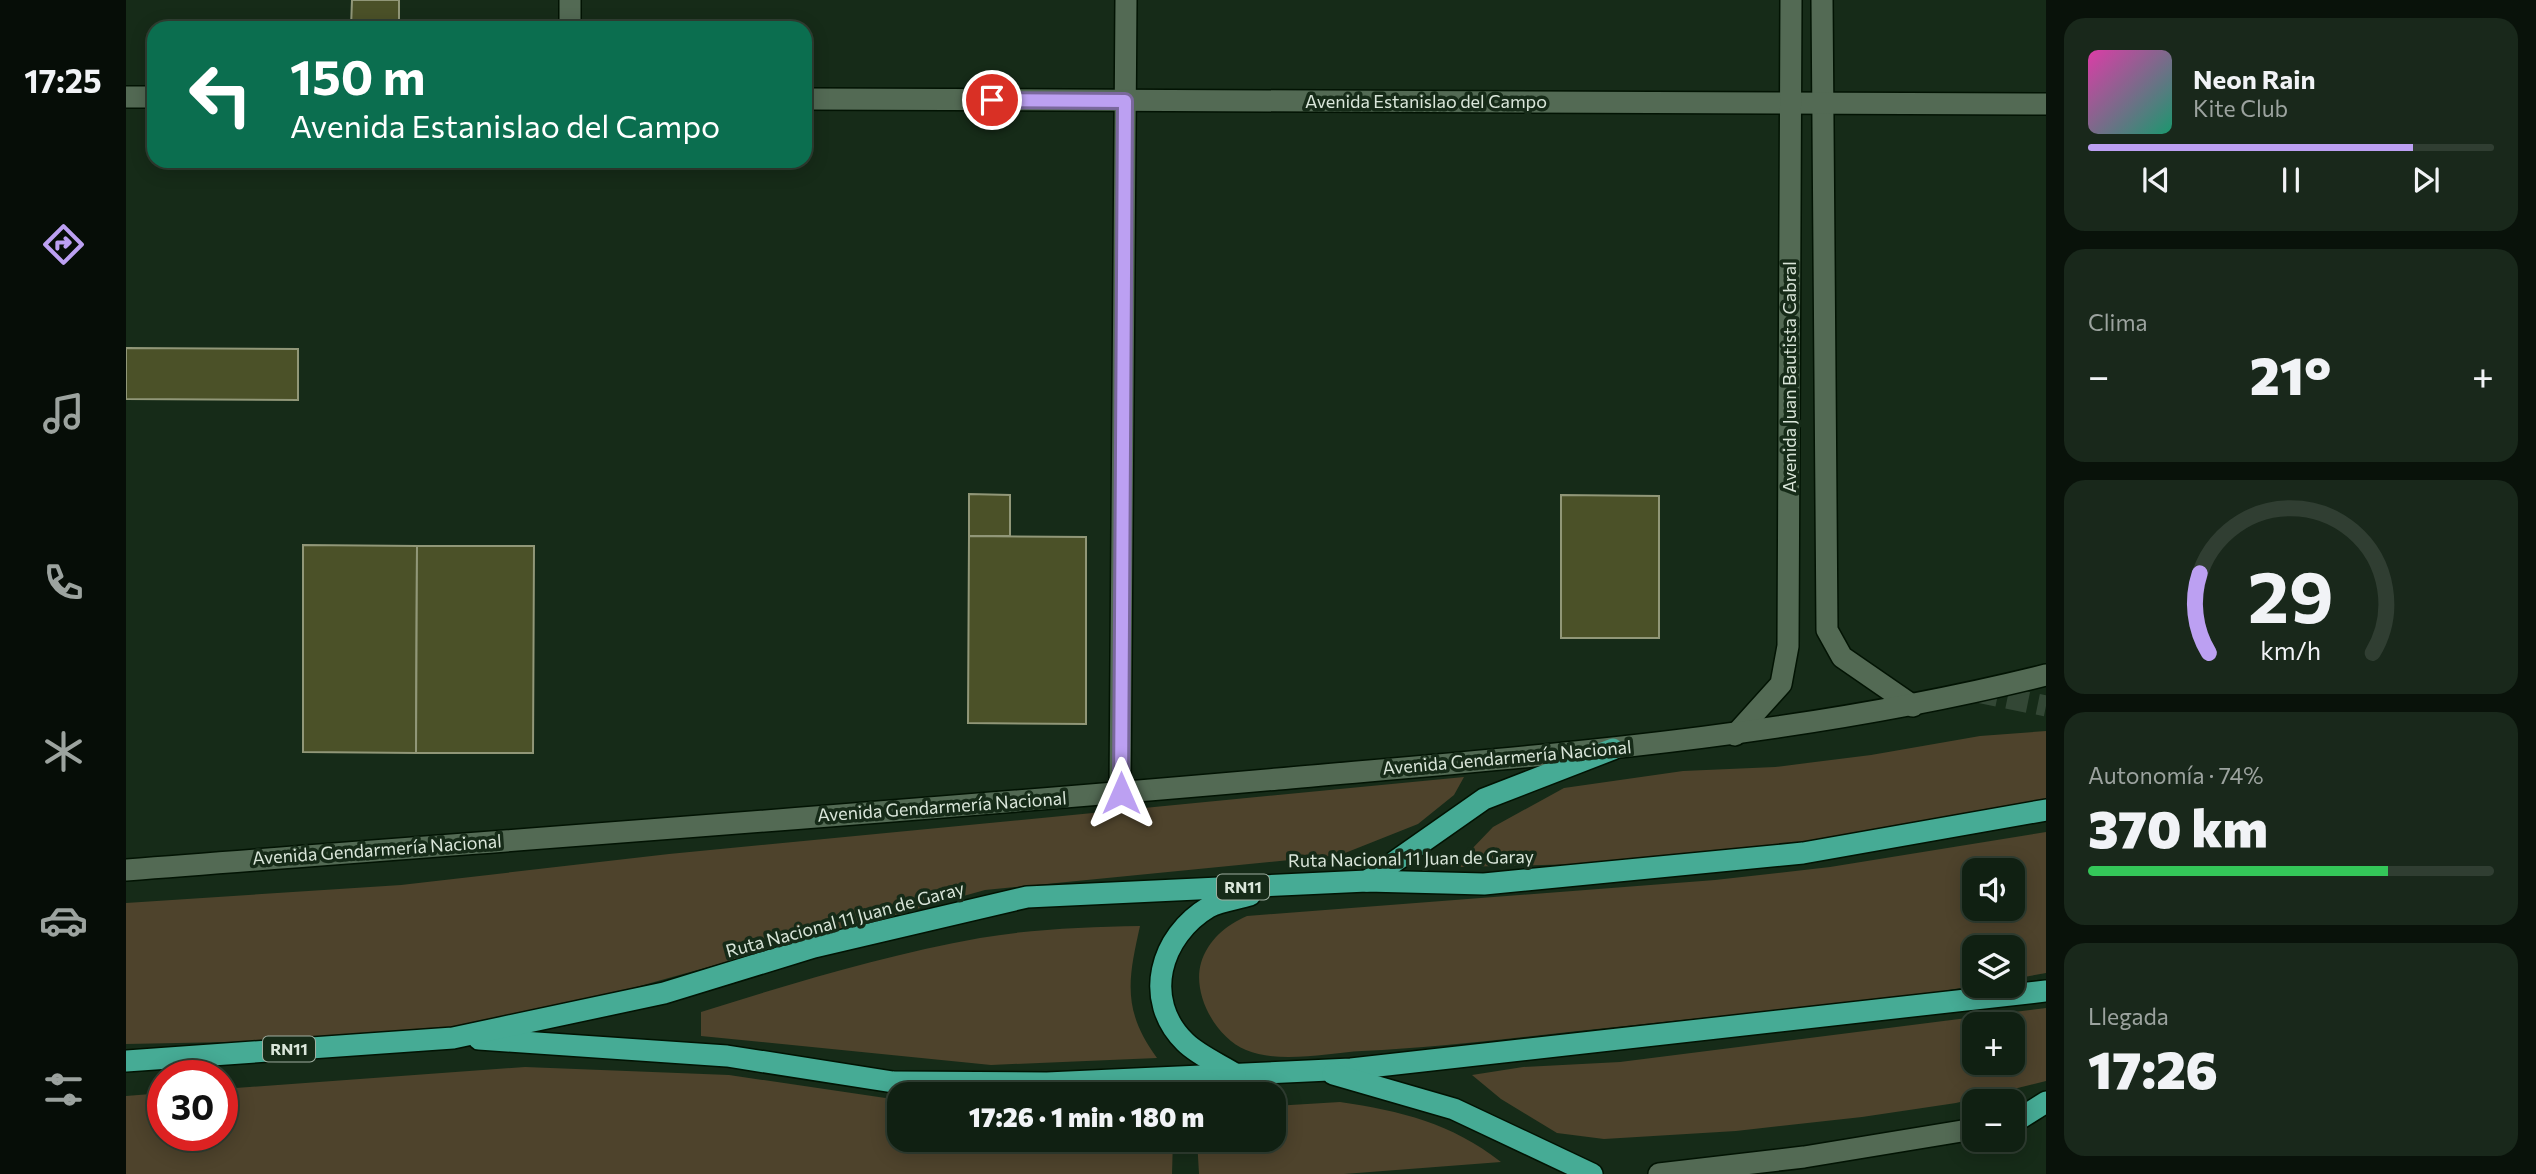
<!DOCTYPE html>
<html lang="es">
<meta charset="utf-8">
<style>
:root{--surface:#102012;--page:#19281b;--text:#f1f3f6;--muted:#9ca39f;--line:#303e32;--accent:#bca0f2}
body{margin:0;font-family:Commissioner,sans-serif;background:var(--page);color:var(--text);height:100vh;display:flex;flex-direction:column;font-size:26px;white-space:nowrap}
*{box-sizing:border-box;margin:0}
p{font-size:23px;color:var(--muted)}
.icon{flex:none;width:38px;height:38px;fill:none;stroke:currentColor;stroke-width:2;stroke-linecap:round;stroke-linejoin:round}
.map{position:relative;flex:1;overflow:hidden}
.details{display:flex;flex-direction:column;gap:18px;padding:18px;background:#09120a;width:490px}
.details>*{flex:none}
.hud{position:absolute;left:21px;top:21px;width:665px;height:147px;border-radius:21px;box-shadow:0 4px 18px #0003,0 0 0 2px var(--line);background:#0b6e4f;color:#fff;overflow:hidden}
.fabs{position:absolute;left:1836px;top:858px;display:grid;gap:14px}
.fabs a{display:grid;place-items:center;width:63px;height:63px;border-radius:14px;background:var(--surface);box-shadow:0 4px 18px #0003,0 0 0 2px var(--line);font-size:35px}
.speed{position:absolute;left:21px;top:1060px;display:flex;gap:14px;font-size:35px;font-weight:700;text-align:center}
.speed>*{display:grid;place-content:center;width:91px;height:91px;border-radius:50%;background:var(--surface);box-shadow:0 4px 18px #0003,0 0 0 2px var(--line);line-height:1}
.speed .limit{border:10px solid #d22;background:#fff;color:#111}
.pin{position:absolute;display:grid;place-items:center;width:60px;height:60px;color:#fff;margin:-30px;border:4px solid #fff;border-radius:50%;box-shadow:0 2px 7px #0007}
.me{position:absolute;width:77px;margin:-38px;rotate:0deg;stroke-linejoin:round;filter:drop-shadow(0 0 5px #0008)}
.turn{display:flex;align-items:center;gap:24px;height:147px;padding:0 28px;font-size:32px}
.turn .icon{width:91px;height:91px;stroke-width:2.5}
.turn b{display:block;font-size:49px;line-height:60px}
.big{font-size:52px;font-weight:800;line-height:1.1}
.details .tile{flex:1;display:flex;flex-direction:column;justify-content:center;gap:10px;min-width:0;padding:0 24px;border-radius:21px;background:var(--page)}
.details .dial{align-items:center;gap:0}
.dial svg{height:182px;overflow:visible;fill:none;stroke:var(--line);stroke-width:7;stroke-linecap:round;text-anchor:middle}
.dial text{fill:var(--text);stroke:none}
.song{display:flex;align-items:center;gap:21px}
.cover{width:84px;height:84px;border-radius:10px;background:linear-gradient(135deg,hsl(320 70% 55%),hsl(160 70% 35%))}
.played{height:7px;border-radius:4px;background:linear-gradient(90deg,var(--accent) 80%,var(--line) 80%)}
.keys{display:flex;justify-content:space-around;direction:ltr}
.heat{display:flex;justify-content:space-between;align-items:center;font-size:38px;direction:ltr}
.charge{height:10px;border-radius:5px;background:linear-gradient(90deg,#34c759 74%,var(--line) 0)}
.trip{position:absolute;left:761px;top:1082px;width:399px;height:70px;border-radius:21px;background:var(--surface);box-shadow:0 4px 18px #0003,0 0 0 2px var(--line);font-weight:800;line-height:70px;text-align:center}
main{display:flex;flex:1;min-height:0}
.dock{display:flex;flex-direction:column;width:126px;justify-content:space-around;align-items:center;background:#060d07;color:var(--muted)}
.dock .icon{width:49px;height:49px}
.dock .selected{color:var(--accent)}
.dock b{font-size:32px;color:var(--text)}
.map>svg:first-child{display:block}
.green{fill:#4e432c;fill-rule:evenodd}
.building{fill:#4b5128;stroke:#919778;stroke-width:2}
.lines{fill:none;stroke-linecap:round;stroke-linejoin:round}
.highway-tunnel{stroke:#334735;stroke-width:21;stroke-dasharray:21 10;stroke-linecap:butt}
.street-casing{stroke:#021303;stroke-width:24}
.secondary-casing{stroke:#021303;stroke-width:24}
.highway-casing{stroke:#021303;stroke-width:24}
.street{stroke:#536a54;stroke-width:21}
.secondary{stroke:#536a54;stroke-width:21}
.highway{stroke:#46ab95;stroke-width:21}
.route-casing{stroke:#7a689d;stroke-width:18}
.route{stroke:#bca0f2;stroke-width:12}
.labels{text-anchor:middle;stroke-width:7;stroke-linejoin:round;paint-order:stroke}
.shield{fill:#162b18;stroke:#9faea0;stroke-width:2}
.shield-label{font-size:16px;font-weight:bold;fill:#dae6da}
.street-label{font-size:18px;fill:#dae6da;stroke:#162b18}
</style>
<main>
<nav class="dock">
<b>17:25</b>
<svg class="icon selected" aria-label="directions" viewBox="0 0 24 24"><path d="M12 3l9 9-9 9-9-9zM9 14v-3h6M13 9l2 2-2 2"/></svg>
<svg class="icon" aria-label="music" viewBox="0 0 24 24"><path d="M9 18V5l10-2v13"/><circle cx="6" cy="18" r="3"/><circle cx="16" cy="16" r="3"/></svg>
<svg class="icon" aria-label="phone" viewBox="0 0 24 24"><path d="M5 4h4l2 5-3 2q2 4 5 5l2-3 5 2v4C11 20 4 13 5 4z"/></svg>
<svg class="icon" aria-label="climate" viewBox="0 0 24 24"><path d="M12 3v18M4 7l16 10M4 17L20 7"/></svg>
<svg class="icon" aria-label="car" viewBox="0 0 24 24"><path d="M5 17H2v-5l4-1 3-4h7l3 4 3 1v5h-3M9 17h6M6 11h13"/><circle cx="7" cy="17" r="2"/><circle cx="17" cy="17" r="2"/></svg>
<svg class="icon" aria-label="filters" viewBox="0 0 24 24"><path d="M4 7h16M4 17h16"/><circle cx="9" cy="7" r="2"/><circle cx="15" cy="17" r="2"/></svg>
</nav>
<div class="map">
<svg width="1920" height="1174" viewBox="0 0 1920 1174">
<rect width="100%" height="100%" fill="#162b18"/>
<g class="green">
<polygon points="1920,731 1920,802 1611,860 1334,867 1342,853 1367,827 1438,788 1557,771 1649,767 1745,755 1854,736"/>
<polygon points="1338,777 1328,795 1292,824 1214,855 859,890 327,1038 0,1044 0,903 275,885 543,854"/>
<path d="M1920,832V973L1887,979L1886,947H1848V985H1852L1794,995C1680,1007 1566,1019 1452,1031C1380,1039 1308,1048 1236,1051C1201,1053 1154,1064 1120,1050C1090,1038 1066,994 1075,963C1082,940 1100,925 1121,916L1589,880L1704,867ZM1848,870H1886V908H1848Z"/>
<path d="M1014,926C1002,980 996,1010 1031,1058L865,1065L575,1036V1012C667,983 760,955 854,938C906,929 961,927 1014,926Z"/>
<path d="M1920,1008V1081L1830,1103L1736,1117L1610,1131L1478,1139L1431,1133L1375,1099L1346,1075L1397,1067L1494,1062ZM1848,1024H1886V1062H1848Z"/>
<polygon points="399,1067 603,1075 773,1100 774,1139 1047,1139 1046,1174 0,1174 0,1096 37,1093 37,1136 96,1136 96,1089"/>
<path d="M1214,1102C1275,1111 1325,1123 1375,1162L1218,1174H1073L1071,1139H1148V1106Z"/>
</g>
<g class="building">
<polygon points="226,0 273,0 273,28 225,28"/>
<polygon points="0,348 172,349 172,400 0,399"/>
<polygon points="843,494 884,495 884,536 843,536"/>
<polygon points="1435,495 1533,496 1533,638 1435,638"/>
<polygon points="843,536 960,537 960,724 842,723"/>
<polygon points="177,545 291,546 290,753 177,752"/>
<polygon points="291,546 408,546 407,753 290,753"/>
</g>
<g class="lines">
<polyline class="highway-tunnel" points="1851,692 1920,706"/>
<defs>
<g id="street">
<polyline points="444,28 444,0"/>
<polyline points="994,793 1000,0"/>
</g>
<g id="secondary">
<polyline points="1696,0 1701,630 1716,657 1787,706"/>
<polyline points="0,97 28,97"/>
<polyline points="679,99 1920,104"/>
<polyline points="1609,735 1655,684 1662,646 1665,0"/>
<path d="M0,870C384,840 768,813 1152,779C1410,756 1668,738 1920,675"/>
<polyline points="1533,1174 1678,1157 1848,1129"/>
</g>
<g id="highway">
<polyline points="1241,881 1358,799 1487,749"/>
<polyline points="353,1039 601,1056 767,1082 921,1083 1225,1069 1920,991"/>
<polyline points="0,1061 327,1038 538,993 688,947 901,897 1241,881 1358,884 1677,853 1920,810"/>
<path d="M1109,1074C1093,1064 1072,1055 1059,1042C1016,1000 1034,936 1083,907C1094,901 1111,899 1124,895"/>
<polyline points="1207,1074 1328,1109 1466,1174"/>
<polyline points="1887,1123 1920,1102"/>
</g>
</defs>
<use href="#street" class="street-casing"/>
<use href="#secondary" class="secondary-casing"/>
<use href="#highway" class="highway-casing"/>
<use href="#street" class="street"/>
<use href="#secondary" class="secondary"/>
<use href="#highway" class="highway"/>
</g>
<g class="lines">
<defs>
<polyline id="route" points="866,100 999,101 995,793"/>
</defs>
<use href="#route" class="route-casing"/>
<use href="#route" class="route"/>
</g>
<g class="labels">
<g class="shield">
<rect x="1091" y="874.5" width="52" height="25" rx="5"/>
<rect x="137" y="1036.5" width="52" height="25" rx="5"/>
</g>
<g class="shield-label">
<text x="1117" y="893">RN11</text>
<text x="163" y="1055">RN11</text>
</g>
<g class="street-label">
<text x="1300" y="108">Avenida Estanislao del Campo</text>
<text transform="translate(1664 377) rotate(-90)" y="6">Avenida Juan Bautista Cabral</text>
<text transform="translate(1381 758) rotate(-5)" y="6">Avenida Gendarmería Nacional</text>
<text transform="translate(816 807) rotate(-4)" y="6">Avenida Gendarmería Nacional</text>
<text transform="translate(251 850) rotate(-4)" y="6">Avenida Gendarmería Nacional</text>
<text transform="translate(1285 859) rotate(-1)" y="6">Ruta Nacional 11 Juan de Garay</text>
<text transform="translate(719 920) rotate(-15)" y="6">Ruta Nacional 11 Juan de Garay</text>
</g>
</g>
</svg>
<div class="fabs">
<a><svg class="icon" aria-label="sound" viewBox="0 0 24 24"><path d="M4 9h4l5-4v14l-5-4H4zM17 9q2 3 0 6"/></svg></a>
<a><svg class="icon" aria-label="layers" viewBox="0 0 24 24"><path d="M12 4l9 5-9 5-9-5zM3 14l9 5 9-5"/></svg></a>
<a>+</a>
<a>−</a>
</div>
<div class="speed"><div class="limit">30</div></div>
<div class="pin" style="left:866px;top:100px;background:#d93025"><svg class="icon" aria-label="arrive" viewBox="0 0 24 24"><path d="M6 21V4h12l-3 4 3 4H6"/></svg></div>
<svg class="me" style="left:995px;top:793px" viewBox="-20 -20 40 40"><path d="M0-17L14 15 0 8-14 15z" fill="#bca0f2" stroke="#fff" stroke-width="4"/></svg>
<div class="trip">17:26 · 1 min · 180 m</div>
<div class="hud">
<div class="turn"><svg class="icon" aria-label="left" viewBox="0 0 24 24"><path d="M17 20v-9H6M10 6l-5 5 5 5"/></svg><div><b>150 m</b>Avenida Estanislao del Campo</div></div>
</div>
</div>
<section class="details">
<div class="tile">
<div class="song"><i class="cover"></i><div><b>Neon Rain</b><p>Kite Club</p></div></div>
<div class="played"></div>
<div class="keys"><svg class="icon" aria-label="previous" viewBox="0 0 24 24"><path d="M18 5L8 12l10 7zM5 5v14"/></svg><svg class="icon" aria-label="pause" viewBox="0 0 24 24"><path d="M8 5v14M16 5v14"/></svg><svg class="icon" aria-label="next" viewBox="0 0 24 24"><path d="M6 5l10 7-10 7zM19 5v14"/></svg></div>
</div>
<div class="tile"><p>Clima</p>
<div class="heat"><a>−</a><b class="big">21°</b><a>+</a></div>
</div>
<div class="tile dial"><svg viewBox="0 0 100 80">
<path d="M14 69A42 42 0 1 1 86 69"/>
<path d="M14 69A42 42 0 0 1 10 34" stroke="#bca0f2"/>
<text x="50" y="56" font-size="32" font-weight="700">29</text>
<text x="50" y="72" font-size="11">km/h</text>
</svg></div>
<div class="tile"><p>Autonomía · 74%</p><b class="big">370 km</b><div class="charge"></div></div>
<div class="tile"><p>Llegada</p><b class="big">17:26</b></div>
</section>
</main>
